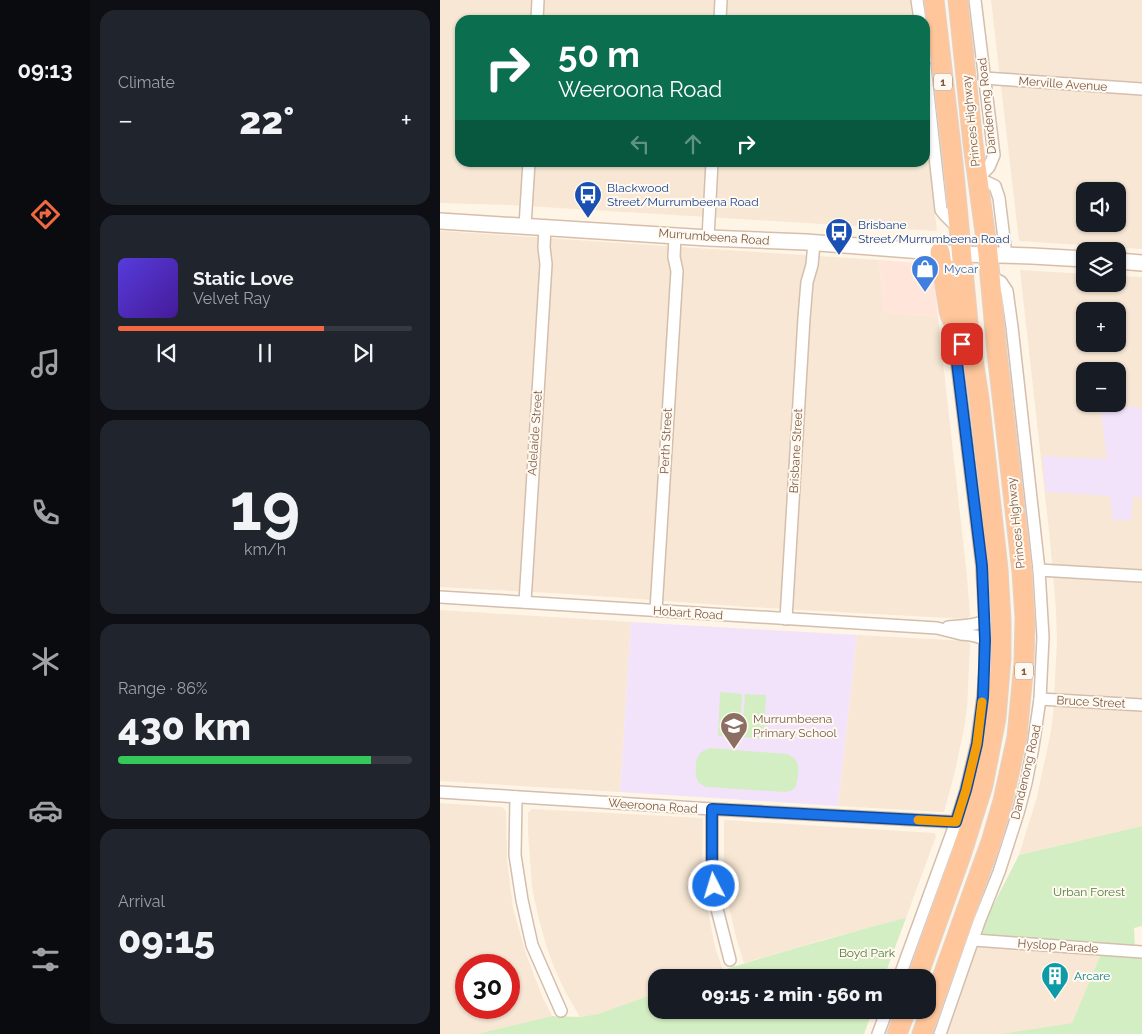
<!DOCTYPE html>
<meta charset="utf-8">
<style>
:root{--surface:#171b24;--page:#20242c;--text:#f1f3f6;--muted:#9ea1a6;--line:#363941;--accent:#f36840}
body{margin:0;font-family:Raleway,sans-serif;background:var(--page);color:var(--text);height:100vh;display:flex;flex-direction:column;font-size:19px;white-space:nowrap}
*{box-sizing:border-box;margin:0}
p{font-size:16px;color:var(--muted)}
.icon{flex:none;width:28px;height:28px;fill:none;stroke:currentColor;stroke-width:2;stroke-linecap:round;stroke-linejoin:round}
.map{position:relative;flex:1;overflow:hidden}
.drawer{display:flex;flex-direction:column;gap:10px;padding:10px;background:#0d0f14;width:350px}
.drawer>*{flex:none}
.top-card{position:absolute;left:15px;top:15px;width:475px;height:152px;border-radius:15px;box-shadow:0 1px 4px #0004;background:#0b6e4f;color:#fff;overflow:hidden}
.buttons{position:absolute;left:636px;top:182px;display:grid;gap:10px}
.buttons a{display:grid;place-items:center;width:50px;height:50px;border-radius:10px;background:var(--surface);box-shadow:0 1px 4px #0004;font-size:25px}
.speed{position:absolute;left:15px;top:954px;display:flex;gap:10px;font-size:25px;font-weight:700;text-align:center}
.speed>*{display:grid;place-content:center;width:65px;height:65px;border-radius:50%;background:var(--surface);box-shadow:0 1px 4px #0004;line-height:1}
.speed .limit{border:8px solid #d22;background:#fff;color:#111}
.pin{position:absolute;display:grid;place-items:center;width:42px;height:42px;color:#fff;margin:-21px;border-radius:10px;box-shadow:0 2px 8px #0006}
.me{position:absolute;width:55px;margin:-28px;rotate:355deg;stroke-linejoin:round;filter:drop-shadow(0 0 4px #0008)}
.turn{display:flex;align-items:center;gap:18px;height:105px;padding:0 20px;font-size:22px}
.turn .icon{width:65px;height:65px;stroke-width:2.5}
.turn b{display:block;font-size:35px;line-height:42px}
.lanes{display:flex;align-items:center;height:48px;padding:0 20px;background:#0003;justify-content:center;gap:25px;direction:ltr}
.lanes .off{opacity:.35}
.big{font-size:38px;font-weight:800;line-height:1.1}
.drawer .tile{flex:1;display:flex;flex-direction:column;justify-content:center;gap:8px;min-width:0;padding:0 18px;border-radius:15px;background:var(--page)}
.drawer .dial{align-items:center;gap:0}
.dial b{font-size:65px;line-height:1}
.song{display:flex;align-items:center;gap:15px}
.cover{width:60px;height:60px;border-radius:8px;background:linear-gradient(135deg,hsl(250 70% 55%),hsl(260 70% 35%))}
.played{height:5px;border-radius:2px;background:linear-gradient(90deg,var(--accent) 70%,var(--line) 70%)}
.keys{display:flex;justify-content:space-around;direction:ltr}
.heat{display:flex;justify-content:space-between;align-items:center;font-size:28px;direction:ltr}
.charge{height:8px;border-radius:4px;background:linear-gradient(90deg,#34c759 86%,var(--line) 0)}
.trip{position:absolute;left:208px;top:969px;width:288px;height:50px;border-radius:15px;background:var(--surface);box-shadow:0 1px 4px #0004;font-weight:800;line-height:50px;text-align:center}
main{display:flex;flex:1;min-height:0}
.tabs{display:flex;flex-direction:column;width:90px;justify-content:space-around;align-items:center;background:#090b0e;color:var(--muted)}
.tabs .icon{width:35px;height:35px}
.tabs .active{color:var(--accent)}
.tabs b{font-size:22px;color:var(--text)}
.map>svg:first-child{display:block}
.residential{fill:#f7e7d4;fill-rule:evenodd}
.commercial{fill:#ffe5da}
.education{fill:#f2e3fb}
.green{fill:#d4eec3}
.lines{fill:none;stroke-linecap:round;stroke-linejoin:round}
.minor-casing{stroke:#d4bead;stroke-width:14}
.secondary-casing{stroke:#d8beaa;stroke-width:18}
.trunk-casing{stroke:#ddd4cf;stroke-width:21}
.minor{stroke:#fff;stroke-width:11}
.secondary{stroke:#fff;stroke-width:15}
.trunk{stroke:#fec69a;stroke-width:19}
.route-casing{stroke:#114b97;stroke-width:12}
.route{stroke:#1a73e8;stroke-width:9}
.slow{stroke:#f59e0b;stroke-width:9}
.labels{text-anchor:middle;stroke-width:4;stroke-linejoin:round;paint-order:stroke}
.shield{fill:#fff9ef;stroke:#a38a7a;stroke-width:1}
.shield-label{font-size:11px;font-weight:bold;fill:#7b5a48}
.street-label{font-size:12px;fill:#7b5a48;stroke:#fff9ef}
.transit-label{font-size:12px;fill:#164399;stroke:#fff9ef;text-anchor:start}
.shop-label{font-size:12px;fill:#366cbe;stroke:#fff9ef;text-anchor:start}
.education-label{font-size:12px;fill:#785e54;stroke:#fff9ef;text-anchor:start}
.park-label{font-size:12px;fill:#4e7c3c;stroke:#fff9ef}
.culture-label{font-size:12px;fill:#0d838f;stroke:#fff9ef;text-anchor:start}
</style>
<main>
<nav class="tabs">
<b>09:13</b>
<svg class="icon active" aria-label="directions" viewBox="0 0 24 24"><path d="M12 3l9 9-9 9-9-9zM9 14v-3h6M13 9l2 2-2 2"/></svg>
<svg class="icon" aria-label="music" viewBox="0 0 24 24"><path d="M9 18V5l10-2v13"/><circle cx="6" cy="18" r="3"/><circle cx="16" cy="16" r="3"/></svg>
<svg class="icon" aria-label="phone" viewBox="0 0 24 24"><path d="M5 4h4l2 5-3 2q2 4 5 5l2-3 5 2v4C11 20 4 13 5 4z"/></svg>
<svg class="icon" aria-label="climate" viewBox="0 0 24 24"><path d="M12 3v18M4 7l16 10M4 17L20 7"/></svg>
<svg class="icon" aria-label="car" viewBox="0 0 24 24"><path d="M5 17H2v-5l4-1 3-4h7l3 4 3 1v5h-3M9 17h6M6 11h13"/><circle cx="7" cy="17" r="2"/><circle cx="17" cy="17" r="2"/></svg>
<svg class="icon" aria-label="filters" viewBox="0 0 24 24"><path d="M4 7h16M4 17h16"/><circle cx="9" cy="7" r="2"/><circle cx="15" cy="17" r="2"/></svg>
</nav>
<section class="drawer">
<div class="tile"><p>Climate</p>
<div class="heat"><a>−</a><b class="big">22°</b><a>+</a></div>
</div>
<div class="tile">
<div class="song"><i class="cover"></i><div><b>Static Love</b><p>Velvet Ray</p></div></div>
<div class="played"></div>
<div class="keys"><svg class="icon" aria-label="previous" viewBox="0 0 24 24"><path d="M18 5L8 12l10 7zM5 5v14"/></svg><svg class="icon" aria-label="pause" viewBox="0 0 24 24"><path d="M8 5v14M16 5v14"/></svg><svg class="icon" aria-label="next" viewBox="0 0 24 24"><path d="M6 5l10 7-10 7zM19 5v14"/></svg></div>
</div>
<div class="tile dial"><b>19</b><p>km/h</p></div>
<div class="tile"><p>Range · 86%</p><b class="big">430 km</b><div class="charge"></div></div>
<div class="tile"><p>Arrival</p><b class="big">09:15</b></div>
</section>
<div class="map">
<svg width="702" height="1034" viewBox="0 0 702 1034">
<rect width="100%" height="100%" fill="#fef5e6"/>
<g class="residential">
<polygon points="0,0 470,0 472,20 20,20 20,162 485,162 485,130 497,231 70,205 0,203"/>
<path d="M551,0H702V249L579,241ZM645,191H678V224H645Z"/>
<polygon points="0,231 439,260 444,313 498,317 527,577 530,616 526,619 309,607 129,594 0,587"/>
<path d="M580,270L645,274V284H678V276L702,277V826L579,855L597,797L610,736L613,716L617,642L616,610L610,540ZM645,311H678V344H645ZM645,371H678V404H645Z"/>
<polygon points="0,610 191,622 180,792 0,781"/>
<polygon points="417,635 527,641 530,644 527,708 524,729 515,771 504,812 398,806"/>
<path d="M0,803L62,807L66,811L67,860L73,908L86,954L102,996L112,1016L36,1034H0ZM26,965H69V1008H26Z"/>
<polygon points="92,809 263,818 262,868 266,901 275,947 283,970 261,977 216,978 216,993 158,1014 140,1017 125,991 114,967 106,945 98,916 92,887 88,833 88,813"/>
<polygon points="284,820 494,833 496,836 466,918 382,940 304,963 296,937 290,911 286,885 284,863"/>
<polygon points="536,943 662,951 632,1023 560,1034 505,1034"/>
</g>
<polygon class="commercial" points="439,260 492,264 498,317 444,313"/>
<g class="education">
<polygon points="660,405 702,408 702,497 693,497 691,520 673,520 670,496 606,492 603,456 667,459"/>
<polygon points="191,622 417,635 398,806 180,792"/>
</g>
<g class="green">
<polygon points="280,692 302,694 300,737 278,736"/>
<polygon points="305,694 326,695 324,739 302,737"/>
<path d="M270,748L347,754C362,760 359,772 356,786L351,791L344,792L266,787C262,785 258,783 257,779C255,775 256,770 256,766C256,756 260,751 270,748Z"/>
<polygon points="702,826 702,926 694,928 695,947 539,938 545,921 579,855"/>
<path d="M465,918H466L444,977H261C329,955 397,936 465,918Z"/>
<polygon points="662,951 702,953 702,1034 560,1034 632,1023"/>
<polygon points="216,993 216,1010 433,1010 424,1034 17,1034 36,1034 112,1016 140,1017 158,1014"/>
</g>
<g class="lines">
<defs>
<g id="minor">
<polyline points="477,0 480,20"/>
<polyline points="535,0 554,155 549,167 538,178 555,186 559,198 566,255"/>
<polyline points="97,20 98,0"/>
<polyline points="280,20 281,0"/>
<polyline points="485,66 501,210 505,215 519,229"/>
<polyline points="544,78 702,89"/>
<polyline points="85,226 89,162"/>
<polyline points="268,238 272,162"/>
<polyline points="599,570 702,576"/>
<path d="M0,597L497,628C505,630 513,632 521,634C530,635 537,635 545,640"/>
<polyline points="85,602 106,264 104,247 105,227"/>
<polyline points="216,610 237,271 234,257 235,235"/>
<polyline points="346,619 364,318 367,282 372,265 374,243"/>
<path d="M508,627C521,626 533,626 545,621"/>
<polyline points="600,699 702,705"/>
<polyline points="0,792 272,809 516,822"/>
<polyline points="76,797 75,855 82,900 92,945 121,1011"/>
<polyline points="272,809 272,867 276,905 290,960"/>
<polyline points="534,940 702,952"/>
<polyline points="459,978 516,822 526,790 537,743 543,697 545,673 545,621 542,566 517,363 519,347 529,334"/>
<polyline points="438,1034 447,1010"/>
<polyline points="500,1034 539,922 559,872 578,813 586,783 593,747 600,699 603,637 599,570 572,327 567,291 561,282 550,276"/>
</g>
<g id="secondary">
<polyline points="0,221 268,238 366,242 521,254 592,256 645,259"/>
<polyline points="678,261 702,263"/>
</g>
<g id="trunk">
<path d="M500,252L509,311C512,323 518,329 529,334"/>
<polyline points="477,978 521,855 543,785 556,718 561,658 561,620 558,569 539,398 529,334 513,163 494,0"/>
<polyline points="457,1034 466,1010"/>
<polyline points="482,1034 552,839 563,801 577,737 584,662 585,618 582,572 557,352 548,254 533,144 518,0"/>
</g>
</defs>
<use href="#minor" class="minor-casing"/>
<use href="#secondary" class="secondary-casing"/>
<use href="#trunk" class="trunk-casing"/>
<use href="#minor" class="minor"/>
<use href="#secondary" class="secondary"/>
<use href="#trunk" class="trunk"/>
</g>
<g class="lines">
<defs>
<polyline id="route" points="274,886 272,867 272,809 516,822 526,790 537,744 543,697 545,640 542,566 517,363 518,352 522,344"/>
</defs>
<use href="#route" class="route-casing"/>
<use href="#route" class="route"/>
<polyline class="slow" points="478,820 516,822 526,790 537,744 542,702"/>
</g>
<defs>
<symbol id="bus-pin" viewBox="-11 -11 22 30"><path d="M0 17L-7.5 6A9.5 9.5 0 1 1 7.5 6Z" fill="#1a4fb4" stroke="#fff9ef"/><path d="M-5-6H5V4H4V6H2V4H-2V6H-4V4H-5ZM-3.5-4V0h7V-4ZM-3.5 1.2v1.5H-2V1.2ZM2 1.2v1.5H3.5V1.2Z" fill="#fff"/></symbol>
<symbol id="shop-pin" viewBox="-11 -11 22 30"><path d="M0 17L-7.5 6A9.5 9.5 0 1 1 7.5 6Z" fill="#3f7fe0" stroke="#fff9ef"/><path d="M-5-2.5h2.3a2.7 3.5 0 0 1 5.4 0H5L5.5 6h-11ZM-1.5-2.5h3a1.5 2.3 0 0 0-3 0Z" fill="#fff"/></symbol>
<symbol id="school-pin" viewBox="-11 -11 22 30"><path d="M0 17L-7.5 6A9.5 9.5 0 1 1 7.5 6Z" fill="#8d6e63" stroke="#fff9ef"/><path d="M0-5L7-2L0 1L-7-2ZM-4 1L0 2.5L4 1V4Q0 6-4 4Z" fill="#fff"/></symbol>
<symbol id="building-pin" viewBox="-11 -11 22 30"><path d="M0 17L-7.5 6A9.5 9.5 0 1 1 7.5 6Z" fill="#0f9aa8" stroke="#fff9ef"/><path d="M-4-6H4V6H1V3H-1V6H-4ZM-2.5-4.3h1.7v1.8h-1.7ZM.8-4.3h1.7v1.8H.8ZM-2.5-1h1.7V.8h-1.7ZM.8-1h1.7V.8H.8Z" fill="#fff"/></symbol>
</defs>
<g fill-rule="evenodd">
<use href="#bus-pin" x="132" y="179" width="32" height="43"/>
<use href="#bus-pin" x="383" y="216" width="32" height="43"/>
<use href="#shop-pin" x="469" y="253" width="32" height="43"/>
<use href="#school-pin" x="278" y="710" width="32" height="43"/>
<use href="#building-pin" x="599" y="960" width="32" height="43"/>
</g>
<g class="labels">
<g class="shield">
<rect x="494" y="73.5" width="18" height="17" rx="4"/>
<rect x="575" y="662.5" width="18" height="17" rx="4"/>
</g>
<g class="shield-label">
<text x="503" y="86">1</text>
<text x="584" y="675">1</text>
</g>
<g class="street-label">
<text transform="translate(623 84) rotate(4)" y="4">Merville Avenue</text>
<text transform="translate(547 106) rotate(-96)" y="4">Dandenong Road</text>
<text transform="translate(531 121) rotate(-96)" y="4">Princes Highway</text>
<text transform="translate(274 237) rotate(4)" y="4">Murrumbeena Road</text>
<text transform="translate(95 433) rotate(-86)" y="4">Adelaide Street</text>
<text transform="translate(226 441) rotate(-87)" y="4">Perth Street</text>
<text transform="translate(356 451) rotate(-87)" y="4">Brisbane Street</text>
<text transform="translate(576 523) rotate(-96)" y="4">Princes Highway</text>
<text transform="translate(248 613) rotate(4)" y="4">Hobart Road</text>
<text transform="translate(651 702) rotate(3)" y="4">Bruce Street</text>
<text transform="translate(586 772) rotate(-77)" y="4">Dandenong Road</text>
<text transform="translate(213 806) rotate(4)" y="4">Weeroona Road</text>
<text transform="translate(618 946) rotate(4)" y="4">Hyslop Parade</text>
</g>
<g class="transit-label">
<text x="167" y="192">Blackwood<tspan x="167" dy="14">Street/Murrumbeena Road</tspan></text>
<text x="418" y="229">Brisbane<tspan x="418" dy="14">Street/Murrumbeena Road</tspan></text>
</g>
<g class="shop-label">
<text x="504" y="273">Mycar</text>
</g>
<g class="education-label">
<text x="313" y="723">Murrumbeena<tspan x="313" dy="14">Primary School</tspan></text>
</g>
<g class="park-label">
<text x="649" y="896">Urban Forest</text>
<text x="427" y="957">Boyd Park</text>
</g>
<g class="culture-label">
<text x="634" y="980">Arcare</text>
</g>
</g>
</svg>
<div class="buttons">
<a><svg class="icon" aria-label="sound" viewBox="0 0 24 24"><path d="M4 9h4l5-4v14l-5-4H4zM17 9q2 3 0 6"/></svg></a>
<a><svg class="icon" aria-label="layers" viewBox="0 0 24 24"><path d="M12 4l9 5-9 5-9-5zM3 14l9 5 9-5"/></svg></a>
<a>+</a>
<a>−</a>
</div>
<div class="speed"><div class="limit">30</div></div>
<div class="pin" style="left:522px;top:344px;background:#d93025"><svg class="icon" aria-label="arrive" viewBox="0 0 24 24"><path d="M6 21V4h12l-3 4 3 4H6"/></svg></div>
<svg class="me" style="left:274px;top:886px" viewBox="-20 -20 40 40"><circle r="17" fill="#1a73e8" stroke="#fff" stroke-width="3"/><path d="M0-11L8 9 0 5-8 9z" fill="#fff"/></svg>
<div class="trip">09:15 · 2 min · 560 m</div>
<div class="top-card">
<div class="turn"><svg class="icon" aria-label="right" viewBox="0 0 24 24"><path d="M7 20v-9h11M14 6l5 5-5 5"/></svg><div><b>50 m</b>Weeroona Road</div></div>
<div class="lanes"><svg class="icon off" aria-label="left" viewBox="0 0 24 24"><path d="M17 20v-9H6M10 6l-5 5 5 5"/></svg><svg class="icon off" aria-label="ahead" viewBox="0 0 24 24"><path d="M12 20V5M6 11l6-6 6 6"/></svg><svg class="icon" aria-label="right" viewBox="0 0 24 24"><path d="M7 20v-9h11M14 6l5 5-5 5"/></svg></div>
</div>
</div>
</main>
